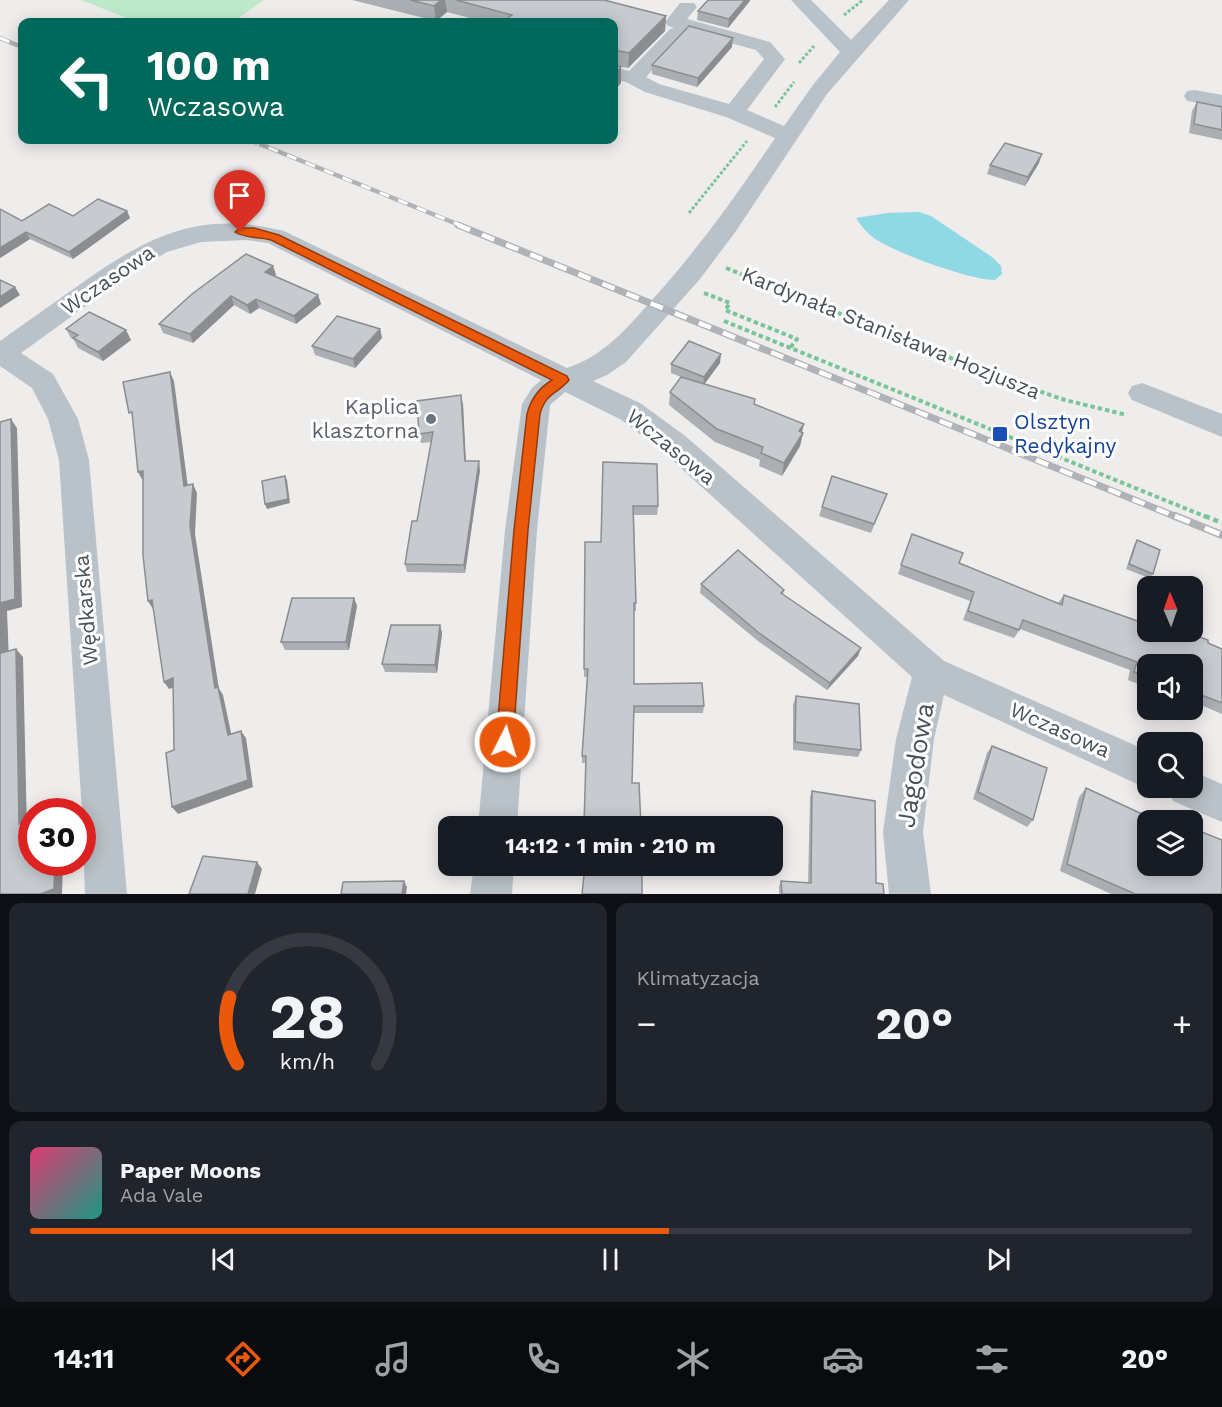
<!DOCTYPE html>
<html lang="pl">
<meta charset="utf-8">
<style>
:root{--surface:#171b24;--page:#20242c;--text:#f1f3f6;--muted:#9ea1a6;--line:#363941;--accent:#ea580c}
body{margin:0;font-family:"Work Sans",sans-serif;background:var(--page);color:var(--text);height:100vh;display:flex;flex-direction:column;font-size:22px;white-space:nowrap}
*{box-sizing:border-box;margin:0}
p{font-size:20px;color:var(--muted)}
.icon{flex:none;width:33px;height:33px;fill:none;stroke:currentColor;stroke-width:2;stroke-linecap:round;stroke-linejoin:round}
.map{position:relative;height:894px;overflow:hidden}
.side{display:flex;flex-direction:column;gap:9px;padding:9px;background:#0d0f14;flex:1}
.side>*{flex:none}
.guide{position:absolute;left:18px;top:18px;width:600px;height:126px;border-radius:12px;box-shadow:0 3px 15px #0003;background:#00695c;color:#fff;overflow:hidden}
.needle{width:39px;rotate:358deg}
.tools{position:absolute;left:1137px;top:576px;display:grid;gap:12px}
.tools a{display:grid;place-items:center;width:66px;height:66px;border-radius:12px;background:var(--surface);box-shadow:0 3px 15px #0003;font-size:30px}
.speed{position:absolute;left:18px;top:798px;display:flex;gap:12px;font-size:30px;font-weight:700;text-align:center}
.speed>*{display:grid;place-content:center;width:78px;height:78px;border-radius:50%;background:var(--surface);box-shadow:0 3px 15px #0003;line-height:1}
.speed .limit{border:9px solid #d22;background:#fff;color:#111}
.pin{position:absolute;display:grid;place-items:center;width:51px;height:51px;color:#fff;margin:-62px -26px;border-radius:50% 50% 50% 0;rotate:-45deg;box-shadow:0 0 6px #0007}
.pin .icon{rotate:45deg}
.me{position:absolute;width:66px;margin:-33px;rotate:5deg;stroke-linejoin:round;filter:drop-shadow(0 0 4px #0008)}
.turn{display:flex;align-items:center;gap:21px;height:126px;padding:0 30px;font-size:27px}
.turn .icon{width:78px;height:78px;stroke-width:2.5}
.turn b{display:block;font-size:42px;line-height:51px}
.big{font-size:45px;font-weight:700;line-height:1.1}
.side .tile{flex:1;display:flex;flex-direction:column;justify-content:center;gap:9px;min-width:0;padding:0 21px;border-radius:12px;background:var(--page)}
.side .dial{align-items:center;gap:0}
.dial svg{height:156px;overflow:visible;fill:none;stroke:var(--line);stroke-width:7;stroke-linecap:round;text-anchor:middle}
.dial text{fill:var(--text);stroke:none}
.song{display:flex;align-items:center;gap:18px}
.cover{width:72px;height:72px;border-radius:9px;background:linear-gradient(135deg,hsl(340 70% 55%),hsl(170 70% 35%))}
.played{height:6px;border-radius:3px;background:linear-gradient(90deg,var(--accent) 55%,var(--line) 55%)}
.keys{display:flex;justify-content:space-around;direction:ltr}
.heat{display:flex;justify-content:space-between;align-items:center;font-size:33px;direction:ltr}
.side .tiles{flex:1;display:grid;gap:9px;grid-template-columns:1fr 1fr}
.tile:last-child{grid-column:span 2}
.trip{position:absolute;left:438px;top:816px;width:345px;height:60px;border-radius:12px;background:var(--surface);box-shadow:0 3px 15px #0003;font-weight:700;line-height:60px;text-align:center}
.menu{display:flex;height:96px;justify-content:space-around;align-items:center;background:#090b0e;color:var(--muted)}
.menu .icon{width:42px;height:42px}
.menu .selected{color:var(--accent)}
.menu b{font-size:27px;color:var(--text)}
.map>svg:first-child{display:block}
.green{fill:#bdeaca}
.water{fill:#8ed9e3}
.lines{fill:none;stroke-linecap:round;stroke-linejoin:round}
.path-far2{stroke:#79c498;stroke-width:3;stroke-dasharray:3 2;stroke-linecap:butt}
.path-far1{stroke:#79c498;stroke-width:4;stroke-dasharray:4.5 3;stroke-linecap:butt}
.path{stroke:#79c498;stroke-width:4.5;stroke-dasharray:5 4;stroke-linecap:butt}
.minor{fill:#b9c2c8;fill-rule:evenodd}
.rail-far2-casing{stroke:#afb2b6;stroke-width:4.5}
.rail-far1-casing{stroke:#afb2b6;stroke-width:7}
.rail-casing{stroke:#afb2b6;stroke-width:8}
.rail-far2{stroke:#fff;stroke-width:3;stroke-dasharray:10;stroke-linecap:butt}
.rail-far1{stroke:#fff;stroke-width:4.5;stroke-dasharray:13;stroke-linecap:butt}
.rail{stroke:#fff;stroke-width:5;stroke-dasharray:16;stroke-linecap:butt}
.wall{fill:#abaeb2}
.shaded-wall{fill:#8b8d91}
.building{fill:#c7cacf;stroke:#8b8d91;stroke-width:1.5}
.route{fill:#ea580c;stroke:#983908;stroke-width:1.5}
.worship-dot{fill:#6b7280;stroke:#fff;stroke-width:2}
.transit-dot{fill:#1a4fb4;stroke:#fff;stroke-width:2}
.labels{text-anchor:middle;stroke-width:6;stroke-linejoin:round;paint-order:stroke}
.street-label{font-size:21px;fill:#465158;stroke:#fff}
.worship-label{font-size:21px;fill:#5b616d;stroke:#fff;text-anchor:end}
.transit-label{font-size:21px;fill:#164399;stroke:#fff;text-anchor:start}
.near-street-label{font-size:26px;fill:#465158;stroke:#fff}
</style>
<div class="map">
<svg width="1222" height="894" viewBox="0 0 1222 894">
<rect width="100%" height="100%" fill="#efecec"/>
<polygon class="green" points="81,0 264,0 233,22 137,22"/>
<path class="water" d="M919,212L931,216L992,257L1001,266L1002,274L995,280C969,280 897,253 875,239C867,233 861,226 856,218L887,213Z"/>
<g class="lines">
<g class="path-far2">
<polyline points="844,15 863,0"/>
<polyline points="799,63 814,46"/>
<polyline points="775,107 794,82"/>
<polyline points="689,213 747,141"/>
</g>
<g class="path-far1">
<polyline points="726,268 1006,380 1065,400 1127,415"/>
<polyline points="704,293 730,303 725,310 797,339 790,348"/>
<polyline points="724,321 1209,518"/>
</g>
<polyline class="path" points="1205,516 1222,523"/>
<g class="minor">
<path d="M791,0H811L851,40L889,0H909L827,94L736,231L700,279L626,362L607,375L593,381L640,403L684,435L944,661L1148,751V788H1150H1148L1135,783L944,695L934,739L923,832L931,894H889L883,832L896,739L912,677L662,451L620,419L565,392L550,405L537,530L517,826H478L505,530L522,404L532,388L541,380L268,243L246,240L201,242L167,252L133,272L21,353L53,374L78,419L89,460L127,894H85L82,812L59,460L48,419L32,388L0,366V341C26,322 53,304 79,285C147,237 198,209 284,231L567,368C604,356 627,328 652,300C698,249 737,195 775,138L726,117L645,92L626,82L614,79V67L629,71L670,29L674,28L668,26L665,22L680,3H694L697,7L687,19L770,42L785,59L747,110L784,126L813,85L840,52ZM685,31L756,50L764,59L729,104L659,84L646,77L684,37L687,33Z"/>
<polygon points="1195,90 1222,95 1222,107 1187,101 1184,96 1187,91"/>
<polygon points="1142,383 1222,414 1222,437 1132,400 1128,393 1132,386"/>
<polygon points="1192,771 1222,784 1222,822 1173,801 1168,788 1192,788"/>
<polygon points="474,866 514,866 512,894 470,894"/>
</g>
<defs>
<g id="rail-far2">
<polyline points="0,38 22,47"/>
<polyline points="250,140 462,226"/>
</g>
<polyline id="rail-far1" points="458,225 1179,518"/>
<polyline id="rail" points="1175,516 1222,535"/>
</defs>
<use href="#rail-far2" class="rail-far2-casing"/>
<use href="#rail-far1" class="rail-far1-casing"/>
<use href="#rail" class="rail-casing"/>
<use href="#rail-far2" class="rail-far2"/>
<use href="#rail-far1" class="rail-far1"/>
<use href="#rail" class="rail"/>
</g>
<g class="wall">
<polygon points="352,0 604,0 666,16 665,31 628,68 616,66 621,67 621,83 614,91 614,22 485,22 447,12 436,21"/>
<polygon points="708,0 750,0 728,28 697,20 698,11"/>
<polygon points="732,47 697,87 652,74 652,65"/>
<polygon points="1197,102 1222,107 1222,140 1189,133 1192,111"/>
<polygon points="1039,163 1025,186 987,174 990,165"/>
<polygon points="127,211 130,218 73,259 30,239 0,258 22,221"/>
<polygon points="273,266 276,275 275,276 318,295 321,304 296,324 259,308 250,314 234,305 193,343 163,333 159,324"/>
<polygon points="66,329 131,340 103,361 78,348 74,340 71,338"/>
<polygon points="380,329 382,338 355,368 315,355 312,346"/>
<polygon points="720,363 704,384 754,404 803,433 800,446 782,476 759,466 760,460 715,442 669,405 670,392 681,377 671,373 671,364"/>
<polygon points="463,404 466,461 480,470 465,573 407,572 405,564 417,521 431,442 421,443 419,434"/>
<polygon points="603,462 658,506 657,515 634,515 636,603 636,611 634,611 634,684 704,706 703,713 634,713 632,783 641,826 586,763 582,763 582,756 587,677 584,677 584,669 601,542"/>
<polygon points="887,494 871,533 819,516 822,507"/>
<polygon points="912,534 959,563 1058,603 1064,595 1142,623 1148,616 1222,649 1222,714 1194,702 1192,704 1192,664 1148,664 1148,688 1128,680 1130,670 1020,629 1014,638 963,620 970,601 898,574"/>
<polygon points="1137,540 1153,574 1149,578 1126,569 1134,545"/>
<polygon points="701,584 784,590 783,595 861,648 858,656 827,690 758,641 700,593"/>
<polygon points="354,598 357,606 349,650 285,650 281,642"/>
<polygon points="440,625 442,633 437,673 385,672 382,664"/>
<polygon points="796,696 861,750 858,757 793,750 793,704"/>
<polygon points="992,746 1033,820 1027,827 973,799 987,753"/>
<polygon points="1086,788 1148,866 1222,894 1111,894 1060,871 1079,797"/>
<polygon points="812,791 876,883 884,894 779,894 779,887 781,881 808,883 810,797"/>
</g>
<g class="shaded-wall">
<polygon points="441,0 445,0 447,12 436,21 434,6"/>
<polygon points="745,0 750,0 750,1 728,28 729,19"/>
<polygon points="666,16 665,31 628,68 629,53"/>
<polygon points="733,38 732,47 697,87 698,78"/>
<polygon points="621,67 621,83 614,91 614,75"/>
<polygon points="1042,154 1039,163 1025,186 1028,177"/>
<polygon points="127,211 130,218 73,259 69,252"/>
<polygon points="26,232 30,239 0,258 0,248"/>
<polygon points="273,266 276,275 268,280 265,272"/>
<polygon points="15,287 20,295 0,308 0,297"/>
<polygon points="318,295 321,304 296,324 294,316"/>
<polygon points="231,296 234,305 193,343 190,334"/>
<polygon points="256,299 259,308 250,314 247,305"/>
<polygon points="380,329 382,338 355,368 353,359"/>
<polygon points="126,330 131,340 103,361 98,352"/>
<polygon points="721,354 720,363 703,386 704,377"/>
<polygon points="170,372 174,381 189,495 184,486"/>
<polygon points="461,395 463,404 466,470 465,461"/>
<polygon points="11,419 17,428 22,607 7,611 9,661 1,653 0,603"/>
<polygon points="804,424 801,436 803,433 800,446 782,476 784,463 799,431"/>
<polygon points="479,461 480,470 465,573 464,565"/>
<polygon points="143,471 143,481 138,472"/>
<polygon points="285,476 287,480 290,503 267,509 265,504"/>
<polygon points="193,484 197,493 195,534 220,696 215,688 190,526"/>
<polygon points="354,598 357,606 349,650 346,642"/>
<polygon points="152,600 153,609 148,601"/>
<polygon points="440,625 442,633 437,673 435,665"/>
<polygon points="861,648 858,656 827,690 830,683"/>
<polygon points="16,649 23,657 27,831 19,824"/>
<polygon points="173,678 178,686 169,689 164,682"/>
<polygon points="218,687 223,695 233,742 228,735"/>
<polygon points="241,731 246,738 253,787 178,814 172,807"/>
<polygon points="55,862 63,862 62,894 40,894"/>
<polygon points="257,862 262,869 255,894 248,894"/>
<polygon points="404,881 407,887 406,894 402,894"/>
</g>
<g class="building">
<polygon points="410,0 441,0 434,6"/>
<polygon points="456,0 604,0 666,16 629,53 614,50 614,22 503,22 512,15"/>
<polygon points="708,0 745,0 729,19 698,11"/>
<polygon points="689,26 733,38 698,78 652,65"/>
<polygon points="614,65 621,67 614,75"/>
<polygon points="1197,102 1222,107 1222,130 1194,124"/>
<polygon points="1005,143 1042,154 1028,177 990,165"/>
<polygon points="98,199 127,211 69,252 26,232 0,248 0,209 22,221 49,204 73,216"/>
<polygon points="246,254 273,266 265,272 318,295 294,316 256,299 247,305 231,296 190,334 159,324 192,294"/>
<polygon points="0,280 15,287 0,297"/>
<polygon points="89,312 126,330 98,352 73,338 78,335 66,329"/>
<polygon points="337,316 380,329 353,359 312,346"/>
<polygon points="689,341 721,354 704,377 671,364"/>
<polygon points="170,372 184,486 193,484 190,526 215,688 218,687 228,735 241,731 248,780 172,807 166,753 174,750 173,678 164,682 152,600 148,601 143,555 143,471 138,472 132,412 129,413 123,382"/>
<polygon points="681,377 755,399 754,404 804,424 799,431 803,433 784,463 761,453 763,447 717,429 670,392"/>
<polygon points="461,395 465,461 479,461 464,565 405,564 412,521 417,521 433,432 419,434 417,401"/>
<polygon points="11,419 15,599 0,603 1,653 16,649 19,824 32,820 32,862 55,862 54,889 40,894 0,894 0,422"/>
<polygon points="603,462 657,464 658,506 633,506 636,603 634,603 634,684 702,683 704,706 634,706 632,783 639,783 641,826 584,826 586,756 582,756 588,669 584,669 585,542 601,542"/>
<polygon points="285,476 288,499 265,504 262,481"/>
<polygon points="832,476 887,494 874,524 822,507"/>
<polygon points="912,534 963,553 959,563 1062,605 1064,595 1146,624 1148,617 1148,632 1186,632 1208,640 1208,643 1222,649 1222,703 1199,694 1198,698 1192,695 1192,664 1148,664 1148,677 1134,672 1137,662 1023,620 1019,630 968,611 974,592 901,565"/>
<polygon points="1137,540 1160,550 1153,574 1129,564"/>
<polygon points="738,550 784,590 781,593 861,648 830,683 759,633 701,584"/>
<polygon points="292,598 354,598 346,642 281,642"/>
<polygon points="391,625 440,625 435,665 382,664"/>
<polygon points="796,696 859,704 861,750 795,742"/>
<polygon points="992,746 1047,768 1033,820 978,792"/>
<polygon points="1086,788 1155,820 1148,820 1148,866 1192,866 1192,828 1222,840 1222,894 1135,894 1067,864"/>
<polygon points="812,791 875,801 876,883 883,884 884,894 782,894 781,881 811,883"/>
<polygon points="203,856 257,862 248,894 189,894"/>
<polygon points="585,866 642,866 642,894 582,894"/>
<polygon points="404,881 402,894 341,894 343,882"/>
</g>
<path class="route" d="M254,228L279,235L567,376L569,380C558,394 546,392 540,414L528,530L513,742L511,748L505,750L499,748L496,742L514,530L527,414C531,398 539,388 552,380L271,240C260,237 243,238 235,232L240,228Z"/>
<circle class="worship-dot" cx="431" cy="419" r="6"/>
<rect class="transit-dot" x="992" y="426" width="16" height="16" rx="3"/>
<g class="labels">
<g class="street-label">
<text transform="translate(108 280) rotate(-34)" y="7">Wczasowa</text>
<text transform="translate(891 333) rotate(22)" y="7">Kardynała Stanisława Hozjusza</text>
<text transform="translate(671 447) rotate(39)" y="7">Wczasowa</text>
<text transform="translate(86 610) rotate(-95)" y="7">Wędkarska</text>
<text transform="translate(1060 730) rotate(24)" y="7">Wczasowa</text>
</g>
<g class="worship-label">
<text x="419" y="414">Kaplica<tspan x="419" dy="24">klasztorna</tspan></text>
</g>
<g class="transit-label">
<text x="1014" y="429">Olsztyn<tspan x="1014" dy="24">Redykajny</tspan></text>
</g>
<g class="near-street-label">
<text transform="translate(915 765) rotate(-81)" y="9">Jagodowa</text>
</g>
</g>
</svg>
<div class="tools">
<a><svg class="needle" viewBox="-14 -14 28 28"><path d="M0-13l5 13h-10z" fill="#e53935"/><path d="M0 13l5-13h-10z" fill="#9ea1a6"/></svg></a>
<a><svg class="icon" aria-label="sound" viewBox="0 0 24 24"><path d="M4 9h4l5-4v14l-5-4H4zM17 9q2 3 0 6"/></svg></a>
<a><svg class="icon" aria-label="search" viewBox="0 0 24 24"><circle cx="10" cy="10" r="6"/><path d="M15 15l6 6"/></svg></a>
<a><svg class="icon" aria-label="layers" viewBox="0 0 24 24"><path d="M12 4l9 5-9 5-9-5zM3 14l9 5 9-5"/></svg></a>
</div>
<div class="speed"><div class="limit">30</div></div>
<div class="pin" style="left:240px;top:232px;background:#d93025"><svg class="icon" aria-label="arrive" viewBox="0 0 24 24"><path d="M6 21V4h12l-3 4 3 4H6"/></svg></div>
<svg class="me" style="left:505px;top:742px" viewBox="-20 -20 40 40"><circle r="17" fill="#ea580c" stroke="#fff" stroke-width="3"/><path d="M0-11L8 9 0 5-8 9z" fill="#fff"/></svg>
<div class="trip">14:12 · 1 min · 210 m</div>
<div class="guide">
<div class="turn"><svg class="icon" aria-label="left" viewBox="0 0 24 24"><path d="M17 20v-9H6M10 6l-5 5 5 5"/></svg><div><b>100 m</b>Wczasowa</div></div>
</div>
</div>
<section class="side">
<div class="tiles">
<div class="tile dial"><svg viewBox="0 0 100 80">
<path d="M14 69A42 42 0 1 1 86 69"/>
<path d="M14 69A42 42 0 0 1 10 35" stroke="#ea580c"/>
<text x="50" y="56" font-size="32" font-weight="700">28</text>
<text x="50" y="72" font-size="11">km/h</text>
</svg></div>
<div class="tile"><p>Klimatyzacja</p>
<div class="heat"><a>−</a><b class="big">20°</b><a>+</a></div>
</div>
<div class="tile">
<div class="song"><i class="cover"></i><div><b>Paper Moons</b><p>Ada Vale</p></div></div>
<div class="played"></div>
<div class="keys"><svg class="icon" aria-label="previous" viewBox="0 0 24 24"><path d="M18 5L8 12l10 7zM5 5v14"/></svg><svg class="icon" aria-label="pause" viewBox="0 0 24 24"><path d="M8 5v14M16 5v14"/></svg><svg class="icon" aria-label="next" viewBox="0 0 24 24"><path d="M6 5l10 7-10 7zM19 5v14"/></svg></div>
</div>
</div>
</section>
<nav class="menu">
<b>14:11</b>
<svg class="icon selected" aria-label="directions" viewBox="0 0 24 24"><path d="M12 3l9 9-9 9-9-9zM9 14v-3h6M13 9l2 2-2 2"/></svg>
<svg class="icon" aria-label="music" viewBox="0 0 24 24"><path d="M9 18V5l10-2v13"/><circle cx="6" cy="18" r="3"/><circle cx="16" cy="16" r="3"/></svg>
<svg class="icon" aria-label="phone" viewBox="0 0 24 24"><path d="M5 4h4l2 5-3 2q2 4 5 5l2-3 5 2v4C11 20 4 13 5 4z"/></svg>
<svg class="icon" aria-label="climate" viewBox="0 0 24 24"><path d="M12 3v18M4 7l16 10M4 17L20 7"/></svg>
<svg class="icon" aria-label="car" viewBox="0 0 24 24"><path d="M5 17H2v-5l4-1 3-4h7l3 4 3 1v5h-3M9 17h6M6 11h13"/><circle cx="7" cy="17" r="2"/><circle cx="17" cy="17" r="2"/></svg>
<svg class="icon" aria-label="filters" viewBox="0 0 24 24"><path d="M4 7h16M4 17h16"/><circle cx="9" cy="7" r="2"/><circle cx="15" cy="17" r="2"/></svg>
<b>20°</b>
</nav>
